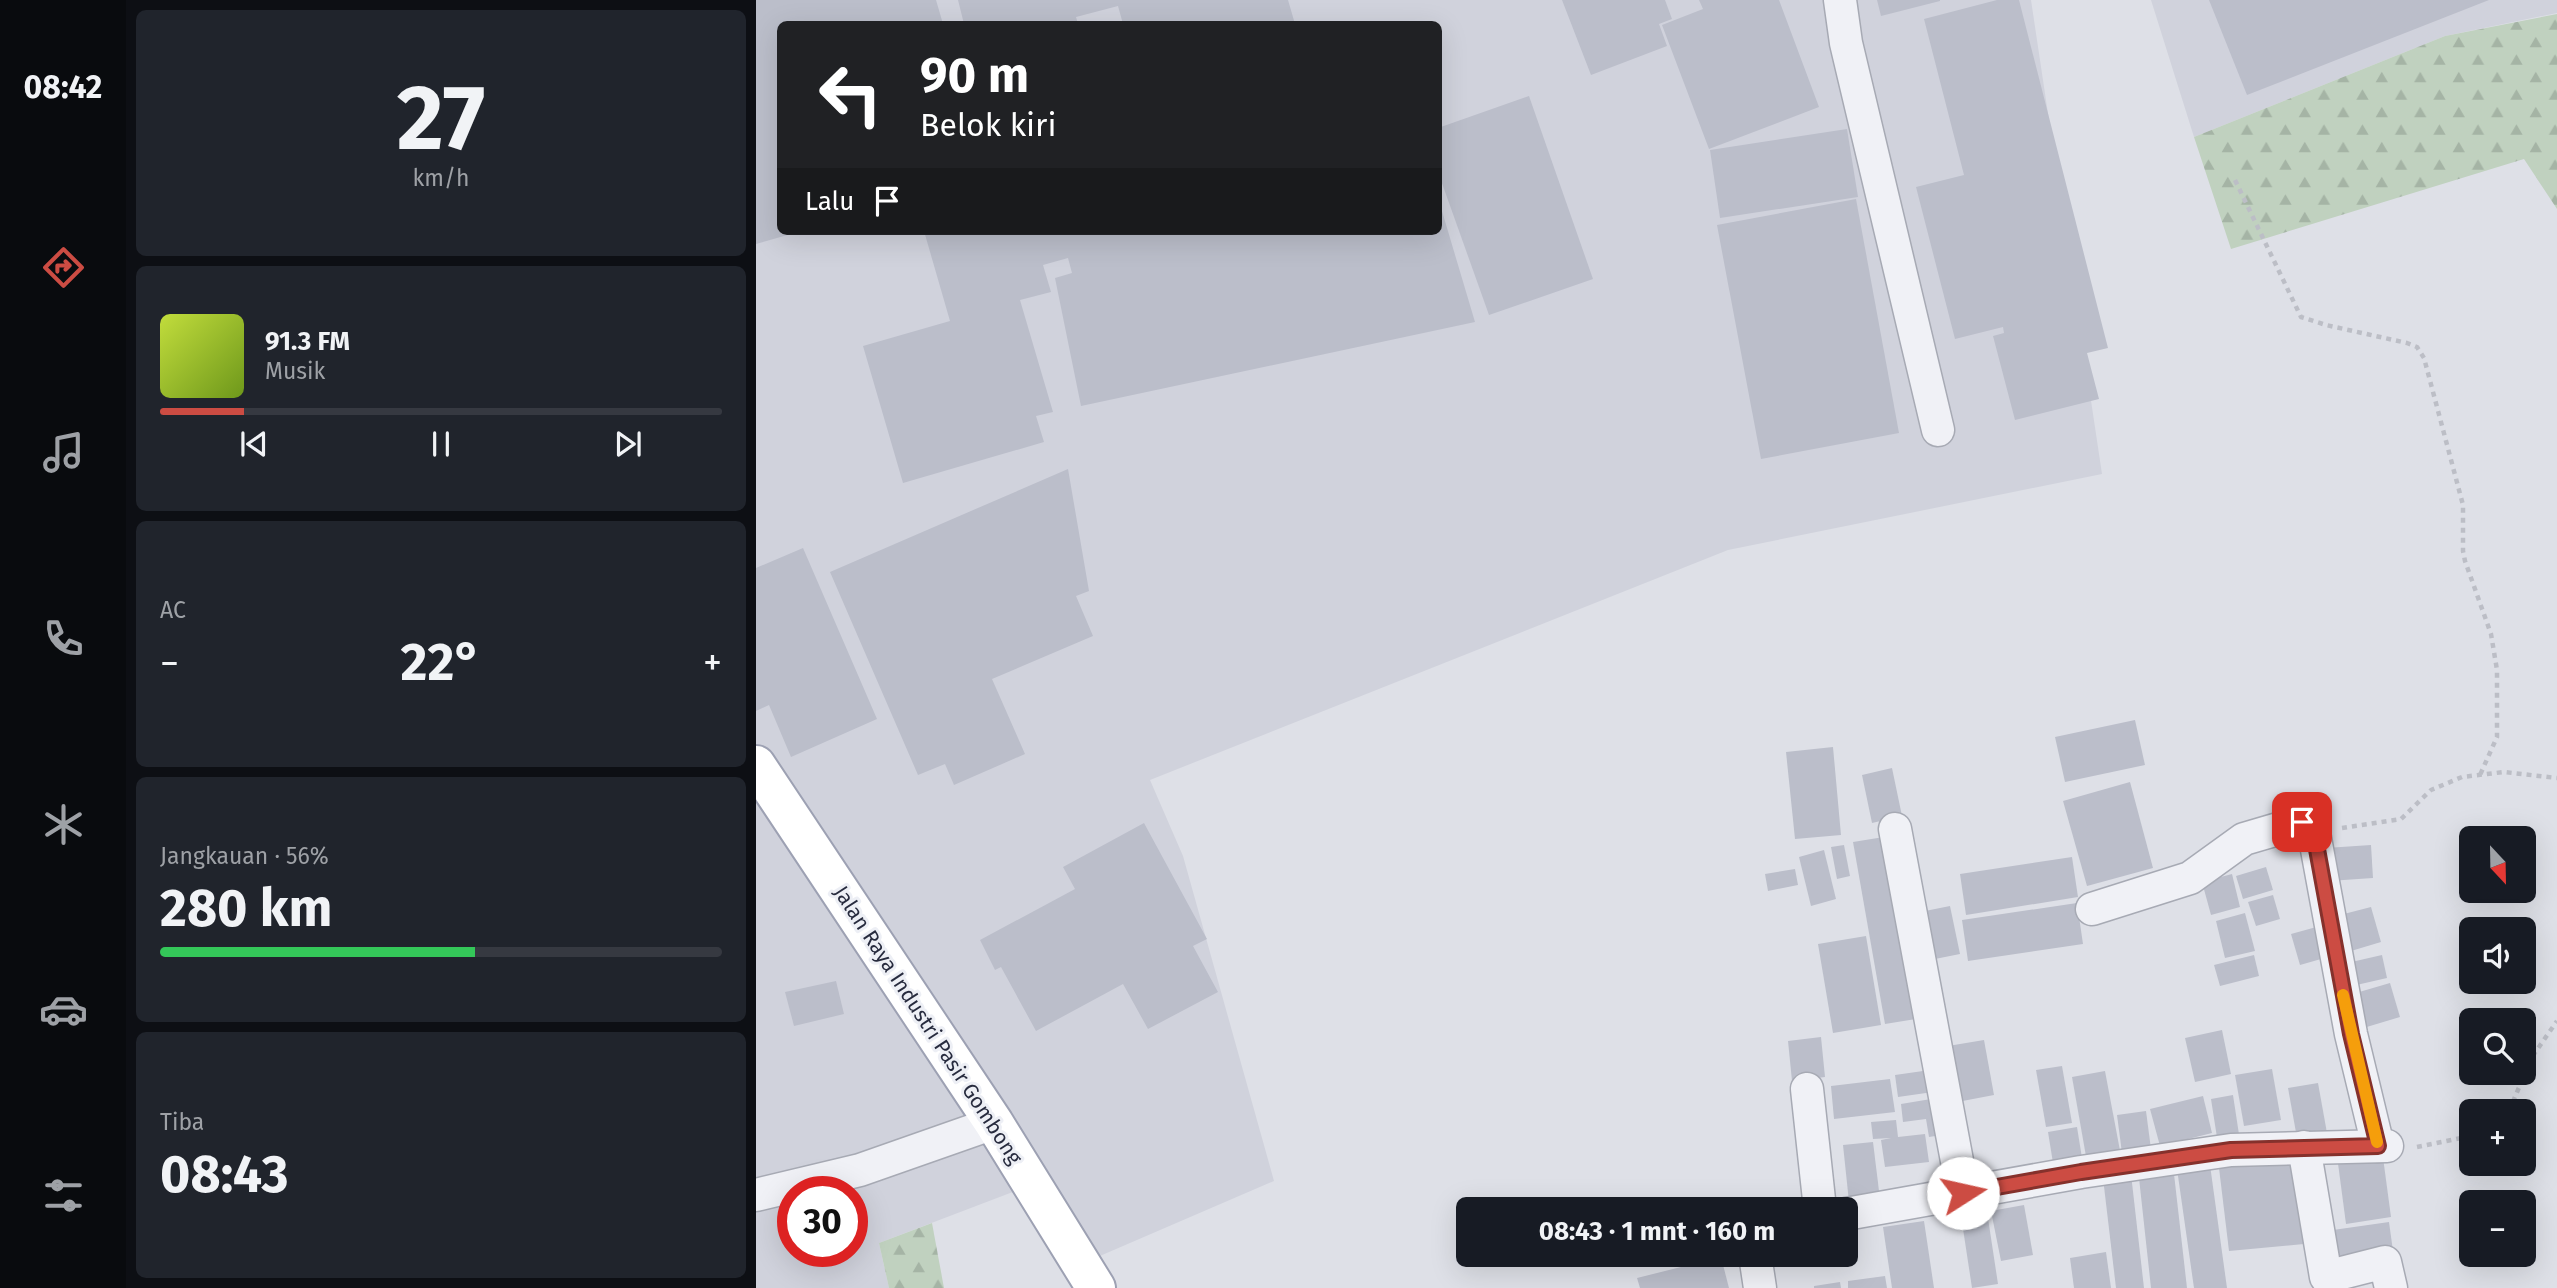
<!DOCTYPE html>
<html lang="id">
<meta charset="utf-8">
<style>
:root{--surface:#171b24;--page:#20242c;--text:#f1f3f6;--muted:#9ea1a6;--line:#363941;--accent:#cc4c43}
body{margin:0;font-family:"Fira Sans",sans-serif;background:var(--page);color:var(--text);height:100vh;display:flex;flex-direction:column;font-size:26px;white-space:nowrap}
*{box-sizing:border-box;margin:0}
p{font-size:23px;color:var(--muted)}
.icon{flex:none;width:38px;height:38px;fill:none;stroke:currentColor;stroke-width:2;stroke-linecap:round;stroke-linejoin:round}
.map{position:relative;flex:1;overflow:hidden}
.drawer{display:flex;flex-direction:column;gap:10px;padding:10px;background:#0d0f14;width:630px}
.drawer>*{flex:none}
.hud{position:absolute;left:21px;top:21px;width:665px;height:214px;border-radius:10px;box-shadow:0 7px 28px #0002;background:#202124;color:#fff;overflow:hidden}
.needle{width:46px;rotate:158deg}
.buttons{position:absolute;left:1703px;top:826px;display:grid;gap:14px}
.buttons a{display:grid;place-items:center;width:77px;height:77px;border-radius:10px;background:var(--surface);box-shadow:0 7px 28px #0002;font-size:35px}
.speed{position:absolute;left:21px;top:1176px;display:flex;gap:14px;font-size:35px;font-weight:700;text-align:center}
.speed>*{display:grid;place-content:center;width:91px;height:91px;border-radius:50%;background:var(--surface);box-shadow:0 7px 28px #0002;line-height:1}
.speed .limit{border:10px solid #d22;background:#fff;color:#111}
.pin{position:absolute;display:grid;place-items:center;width:60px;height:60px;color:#fff;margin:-30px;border-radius:14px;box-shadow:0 4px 10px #0006}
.me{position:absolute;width:77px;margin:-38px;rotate:80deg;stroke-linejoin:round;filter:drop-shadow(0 0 5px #0008)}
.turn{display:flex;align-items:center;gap:24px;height:147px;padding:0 28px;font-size:32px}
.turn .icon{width:91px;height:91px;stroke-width:2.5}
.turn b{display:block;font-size:49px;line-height:60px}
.then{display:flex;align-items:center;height:66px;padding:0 28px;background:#0003;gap:14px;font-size:26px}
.big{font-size:52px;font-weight:700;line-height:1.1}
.drawer .tile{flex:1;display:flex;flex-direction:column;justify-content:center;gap:10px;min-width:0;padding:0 24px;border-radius:10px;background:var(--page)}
.drawer .dial{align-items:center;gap:0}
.dial b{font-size:91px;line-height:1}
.song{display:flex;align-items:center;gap:21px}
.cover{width:84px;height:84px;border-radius:10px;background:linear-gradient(135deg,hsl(70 70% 55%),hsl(80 70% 35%))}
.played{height:7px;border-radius:4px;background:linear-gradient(90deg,var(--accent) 15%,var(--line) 15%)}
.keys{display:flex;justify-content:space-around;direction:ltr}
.heat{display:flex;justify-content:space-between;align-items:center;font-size:38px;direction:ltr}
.charge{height:10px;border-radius:5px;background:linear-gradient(90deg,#34c759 56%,var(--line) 0)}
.trip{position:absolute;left:700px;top:1197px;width:402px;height:70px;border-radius:10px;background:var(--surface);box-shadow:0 7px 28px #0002;font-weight:700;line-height:70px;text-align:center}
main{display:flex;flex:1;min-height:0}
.tabs{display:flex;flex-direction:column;width:126px;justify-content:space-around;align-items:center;background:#090b0e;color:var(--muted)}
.tabs .icon{width:49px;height:49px}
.tabs .current{color:var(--accent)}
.tabs b{font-size:32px;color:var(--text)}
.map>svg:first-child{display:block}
.built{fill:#d0d2dc;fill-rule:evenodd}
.forest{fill:url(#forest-firs)}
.building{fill:#bbbeca}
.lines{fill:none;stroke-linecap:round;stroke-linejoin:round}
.minor-casing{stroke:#a7aab4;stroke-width:35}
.major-casing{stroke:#9da1b3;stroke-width:42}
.path{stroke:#bcbec6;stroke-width:4.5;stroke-dasharray:5 5;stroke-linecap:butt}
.minor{stroke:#f0f1f6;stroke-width:32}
.major{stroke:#fff;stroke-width:38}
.route-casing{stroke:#85312c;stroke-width:18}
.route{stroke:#cc4c43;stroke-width:12}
.slow{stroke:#f59e0b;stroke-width:12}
.labels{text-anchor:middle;stroke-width:6;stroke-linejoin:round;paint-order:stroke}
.street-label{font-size:21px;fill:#272b3e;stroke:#edeff5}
</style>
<main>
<nav class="tabs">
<b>08:42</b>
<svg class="icon current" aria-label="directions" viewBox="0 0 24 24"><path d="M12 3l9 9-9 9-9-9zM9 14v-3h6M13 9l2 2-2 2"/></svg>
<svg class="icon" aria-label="music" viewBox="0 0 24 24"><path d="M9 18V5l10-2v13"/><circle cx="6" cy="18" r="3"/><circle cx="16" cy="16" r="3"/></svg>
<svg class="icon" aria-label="phone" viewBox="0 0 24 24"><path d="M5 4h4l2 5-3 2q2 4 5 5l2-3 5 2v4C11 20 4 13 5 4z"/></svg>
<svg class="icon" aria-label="climate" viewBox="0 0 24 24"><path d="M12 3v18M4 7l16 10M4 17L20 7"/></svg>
<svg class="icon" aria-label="car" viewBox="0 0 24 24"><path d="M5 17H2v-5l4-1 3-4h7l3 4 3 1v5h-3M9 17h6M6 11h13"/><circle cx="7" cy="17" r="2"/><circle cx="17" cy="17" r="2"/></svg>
<svg class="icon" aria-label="filters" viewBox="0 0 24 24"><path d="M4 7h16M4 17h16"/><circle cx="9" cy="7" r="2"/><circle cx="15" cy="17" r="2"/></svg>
</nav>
<section class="drawer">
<div class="tile dial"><b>27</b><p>km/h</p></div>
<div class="tile">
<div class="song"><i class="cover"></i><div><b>91.3 FM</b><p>Musik</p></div></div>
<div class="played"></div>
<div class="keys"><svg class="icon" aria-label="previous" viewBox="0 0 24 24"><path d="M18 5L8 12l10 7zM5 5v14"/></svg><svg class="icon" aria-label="pause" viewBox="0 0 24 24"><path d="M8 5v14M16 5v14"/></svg><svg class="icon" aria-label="next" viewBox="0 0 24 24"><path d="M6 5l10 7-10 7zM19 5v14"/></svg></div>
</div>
<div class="tile"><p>AC</p>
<div class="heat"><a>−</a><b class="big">22°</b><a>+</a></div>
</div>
<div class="tile"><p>Jangkauan · 56%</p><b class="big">280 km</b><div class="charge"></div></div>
<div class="tile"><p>Tiba</p><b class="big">08:43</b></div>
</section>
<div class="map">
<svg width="1801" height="1288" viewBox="0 0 1801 1288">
<defs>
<pattern id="forest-firs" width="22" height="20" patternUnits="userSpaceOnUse" patternTransform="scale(1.75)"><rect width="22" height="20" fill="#c0d1bf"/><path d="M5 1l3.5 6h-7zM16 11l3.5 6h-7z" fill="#a5b4a5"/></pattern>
</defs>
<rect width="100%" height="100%" fill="#dee0e7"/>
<g class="built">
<path d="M0,0H1275L1346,474L972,550L394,780L427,856L518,1181L316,1268L270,1187L123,1243L133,1288H0ZM24,24H682V231H24ZM37,1192H96V1251H37Z"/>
<polygon points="1395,0 1801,0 1801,13 1689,36 1438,137"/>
</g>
<g class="forest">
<polygon points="1801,14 1801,209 1768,159 1475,249 1438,137 1689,36"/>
<polygon points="176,1223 188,1288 133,1288 123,1243"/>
</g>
<g class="building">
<polygon points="0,0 180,0 187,24 24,24 24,231 42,232 0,244"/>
<polygon points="202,0 532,0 539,24 367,24 362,6 320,17 322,24 208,24"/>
<polygon points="806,0 909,0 916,19 903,24 911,46 835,75"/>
<polygon points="943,0 1023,0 1063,107 953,149 906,25 947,9"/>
<polygon points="1121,0 1184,0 1184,1 1125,16"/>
<polygon points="1241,0 1263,0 1352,348 1331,353 1343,399 1259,420 1237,336 1248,333 1247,327 1199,339 1160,187 1208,175 1168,19"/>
<polygon points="1453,0 1733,0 1491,95"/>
<polygon points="773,96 837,279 733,315 682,172 682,128"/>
<polygon points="1091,129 1102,197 964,218 954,150"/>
<polygon points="1100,199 1143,433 1005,459 961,225"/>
<polygon points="683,201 719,322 325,406 299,278 316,273 312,258 287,265 295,292 264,300 297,412 280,416 288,442 147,483 107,346 194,321 168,231 682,231"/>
<polygon points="312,469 333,591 320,596 337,636 236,679 269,754 198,785 189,764 162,775 74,572"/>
<polygon points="47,548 121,719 35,757 13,705 0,711 0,568"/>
<polygon points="1379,720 1389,765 1309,782 1299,737"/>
<polygon points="1077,747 1085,835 1039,839 1030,752"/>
<polygon points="1136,768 1146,816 1116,823 1106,775"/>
<polygon points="1374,782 1397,868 1331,886 1307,801"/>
<polygon points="388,823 451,939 437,946 462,992 392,1029 367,984 280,1031 245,967 239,970 224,940 319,889 307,867"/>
<polygon points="1134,836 1166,1018 1129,1024 1097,842"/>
<polygon points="1088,845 1094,876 1081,879 1075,847"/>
<polygon points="1615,845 1617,878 1573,881 1570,848"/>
<polygon points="1068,850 1080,899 1055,906 1043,857"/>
<polygon points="1316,857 1322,897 1210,915 1204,874"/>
<polygon points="1510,867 1517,890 1487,899 1480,876"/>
<polygon points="1039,869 1042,885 1012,891 1009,874"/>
<polygon points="1476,874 1484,907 1455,915 1446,882"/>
<polygon points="1517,895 1524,919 1500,926 1492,902"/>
<polygon points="1321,903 1327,944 1212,961 1206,920"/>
<polygon points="1194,906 1204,954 1169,961 1159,913"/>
<polygon points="1615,907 1625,942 1595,951 1584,915"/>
<polygon points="1489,913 1499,951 1469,958 1460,921"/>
<polygon points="1564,926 1572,957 1544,965 1535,934"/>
<polygon points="1110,936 1125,1025 1077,1033 1062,944"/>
<polygon points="1498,955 1503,976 1464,986 1458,965"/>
<polygon points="1626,955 1631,978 1596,986 1591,963"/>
<polygon points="80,981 88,1014 38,1026 29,992"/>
<polygon points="1634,983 1644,1017 1604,1029 1593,995"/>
<polygon points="1466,1030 1475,1074 1439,1082 1429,1038"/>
<polygon points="1065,1037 1069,1077 1036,1081 1032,1041"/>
<polygon points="1228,1040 1238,1095 1196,1103 1186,1047"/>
<polygon points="1306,1066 1316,1123 1290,1127 1280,1070"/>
<polygon points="1181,1069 1184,1091 1142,1097 1139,1075"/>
<polygon points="1516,1069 1525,1120 1488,1126 1479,1075"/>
<polygon points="1349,1071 1365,1156 1331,1162 1316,1077"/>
<polygon points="1134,1079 1139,1112 1078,1119 1075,1086"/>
<polygon points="1562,1083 1571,1133 1541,1138 1532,1088"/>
<polygon points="1477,1095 1484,1141 1462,1144 1455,1099"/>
<polygon points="1447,1096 1456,1133 1404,1146 1394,1109"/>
<polygon points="1187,1097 1192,1134 1173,1137 1170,1119 1147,1122 1145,1104"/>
<polygon points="1390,1111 1395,1149 1366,1153 1361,1115"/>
<polygon points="1140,1120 1142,1137 1169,1134 1173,1162 1129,1167 1125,1140 1135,1138 1117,1139 1115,1122"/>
<polygon points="1321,1127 1326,1158 1297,1163 1292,1132"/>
<polygon points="1117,1142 1124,1199 1093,1202 1087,1145"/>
<polygon points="1626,1150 1635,1217 1590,1224 1581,1156"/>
<polygon points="1538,1158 1548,1244 1473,1251 1463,1168"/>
<polygon points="1454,1165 1471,1288 1438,1288 1421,1169"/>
<polygon points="1375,1174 1388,1288 1360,1288 1347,1178"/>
<polygon points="1418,1174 1431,1288 1395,1288 1383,1178"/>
<polygon points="37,1203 37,1237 30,1239 23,1207"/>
<polygon points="1230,1205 1242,1284 1216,1288 1204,1209"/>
<polygon points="1268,1205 1277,1255 1245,1261 1235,1211"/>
<polygon points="1168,1221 1178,1288 1136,1288 1127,1227"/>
<polygon points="1633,1222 1637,1251 1580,1259 1577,1230"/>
<polygon points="1350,1252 1355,1288 1318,1288 1314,1258"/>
<polygon points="965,1257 973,1288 884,1288 881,1278"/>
<polygon points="1129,1276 1131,1288 1092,1288 1092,1281"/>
<polygon points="1084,1282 1085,1288 1058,1288 1058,1286"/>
</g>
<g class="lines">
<defs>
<g id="minor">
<polyline points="1084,0 1090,43 1182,430"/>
<polyline points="1139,829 1207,1193"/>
<polyline points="1336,909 1434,878 1488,839 1546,822 1558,833 1595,1034 1622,1146"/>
<polyline points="1051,1089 1064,1209"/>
<polyline points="1548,1147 1570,1277 1629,1262 1635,1288"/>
<polyline points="0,1195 104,1170 238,1123"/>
<polyline points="1090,1214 1325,1172 1475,1150 1631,1146"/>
<polyline points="999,1255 1004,1288"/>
</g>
<polyline id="major" points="0,765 238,1123 340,1288"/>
</defs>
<use href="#minor" class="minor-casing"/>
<use href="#major" class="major-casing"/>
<g class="path">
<polyline points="1479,180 1545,317 1570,325 1651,343 1661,347 1668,358 1707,505 1707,551 1709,561 1735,634 1741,670 1741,737 1724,775"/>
<polyline points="1586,828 1645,819 1675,790 1706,777 1748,772 1801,778"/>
<polyline points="1753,1111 1776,1057 1801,1021"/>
<polyline points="1661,1147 1715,1136"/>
</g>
<use href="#minor" class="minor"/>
<use href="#major" class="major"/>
</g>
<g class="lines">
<defs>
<polyline id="route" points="1207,1193 1325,1172 1475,1150 1622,1146 1595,1034 1558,833 1546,822"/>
</defs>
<use href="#route" class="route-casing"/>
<use href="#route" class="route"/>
<polyline class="slow" points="1587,995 1621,1142"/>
</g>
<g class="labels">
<g class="street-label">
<text transform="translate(172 1025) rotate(57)" y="7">Jalan Raya Industri Pasir Gombong</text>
</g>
</g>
</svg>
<div class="buttons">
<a><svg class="needle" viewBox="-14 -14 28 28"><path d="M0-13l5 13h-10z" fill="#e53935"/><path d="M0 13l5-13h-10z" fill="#9ea1a6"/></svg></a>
<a><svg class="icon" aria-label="sound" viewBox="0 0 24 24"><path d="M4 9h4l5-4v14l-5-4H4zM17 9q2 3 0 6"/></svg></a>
<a><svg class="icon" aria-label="search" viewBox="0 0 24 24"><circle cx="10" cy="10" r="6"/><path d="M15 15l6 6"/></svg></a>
<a>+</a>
<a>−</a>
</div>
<div class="speed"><div class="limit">30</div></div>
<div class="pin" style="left:1546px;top:822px;background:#d93025"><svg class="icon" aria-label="arrive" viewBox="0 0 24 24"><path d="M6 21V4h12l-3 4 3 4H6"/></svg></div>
<svg class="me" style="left:1207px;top:1193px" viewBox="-20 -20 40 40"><circle r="19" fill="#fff"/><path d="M0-13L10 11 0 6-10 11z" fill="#cc4c43"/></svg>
<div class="trip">08:43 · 1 mnt · 160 m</div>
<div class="hud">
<div class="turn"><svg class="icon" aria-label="left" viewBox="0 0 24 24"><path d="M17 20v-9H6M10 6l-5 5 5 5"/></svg><div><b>90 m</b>Belok kiri</div></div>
<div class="then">Lalu<svg class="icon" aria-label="arrive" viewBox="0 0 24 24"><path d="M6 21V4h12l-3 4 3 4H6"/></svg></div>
</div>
</div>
</main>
